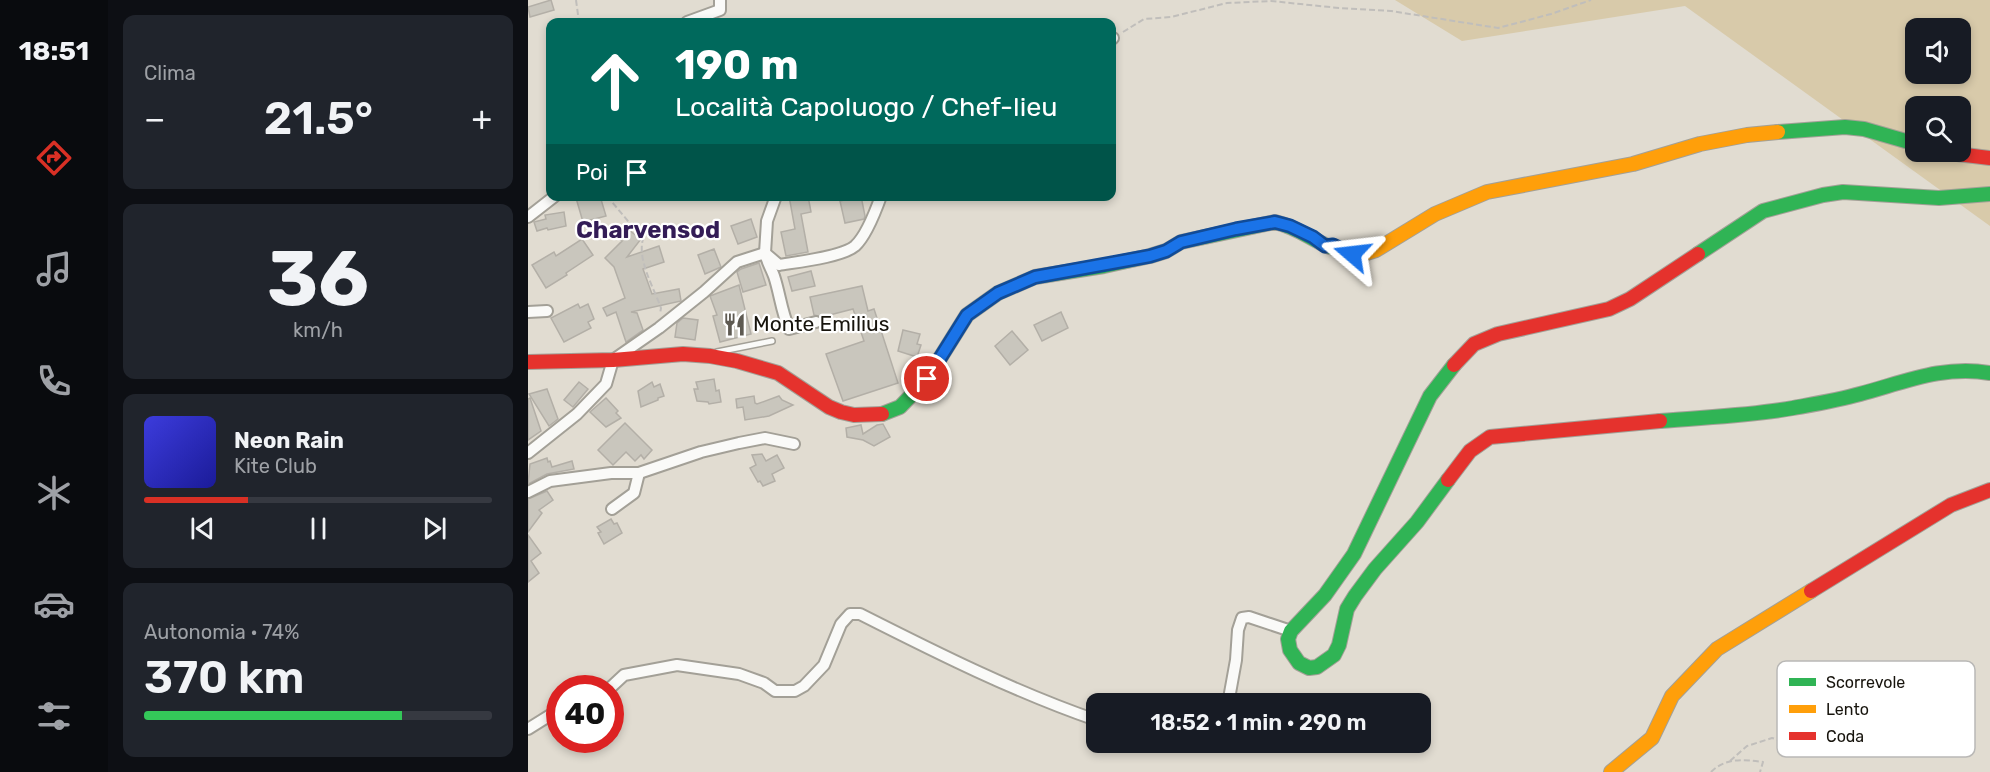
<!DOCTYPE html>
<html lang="it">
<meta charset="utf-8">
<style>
:root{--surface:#171b24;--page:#20242c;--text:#f1f3f6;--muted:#9ea1a6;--line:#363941;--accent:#d93025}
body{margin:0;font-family:Rubik,sans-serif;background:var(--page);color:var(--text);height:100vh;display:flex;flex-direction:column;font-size:22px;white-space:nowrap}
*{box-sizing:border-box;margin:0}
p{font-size:20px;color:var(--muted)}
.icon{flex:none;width:33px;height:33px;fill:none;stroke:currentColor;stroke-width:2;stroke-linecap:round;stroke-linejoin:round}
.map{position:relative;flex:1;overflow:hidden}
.panel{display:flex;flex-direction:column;gap:15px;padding:15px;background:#0d0f14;width:420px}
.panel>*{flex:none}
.hud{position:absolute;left:18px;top:18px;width:570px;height:183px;border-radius:12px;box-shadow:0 3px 9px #0003;background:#00695c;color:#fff;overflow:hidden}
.controls{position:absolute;left:1377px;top:18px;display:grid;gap:12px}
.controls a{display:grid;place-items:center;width:66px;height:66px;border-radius:12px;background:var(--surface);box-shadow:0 3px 9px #0003;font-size:30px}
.speed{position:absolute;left:18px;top:675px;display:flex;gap:12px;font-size:30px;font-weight:700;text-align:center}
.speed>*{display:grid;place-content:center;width:78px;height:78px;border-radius:50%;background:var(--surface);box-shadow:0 3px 9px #0003;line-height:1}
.speed .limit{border:9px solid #d22;background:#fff;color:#111}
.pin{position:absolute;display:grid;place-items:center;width:51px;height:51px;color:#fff;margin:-26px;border:3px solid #fff;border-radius:50%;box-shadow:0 2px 6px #0007}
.me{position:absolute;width:66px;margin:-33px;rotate:287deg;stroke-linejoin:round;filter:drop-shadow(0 0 4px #0008)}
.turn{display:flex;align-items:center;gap:21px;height:126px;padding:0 30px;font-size:27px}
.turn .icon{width:78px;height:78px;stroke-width:2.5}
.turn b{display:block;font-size:42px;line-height:51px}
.then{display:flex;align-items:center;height:57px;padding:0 30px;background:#0003;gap:12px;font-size:22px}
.big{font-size:45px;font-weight:600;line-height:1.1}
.panel .card{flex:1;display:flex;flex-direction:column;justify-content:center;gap:9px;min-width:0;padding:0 21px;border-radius:12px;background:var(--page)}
.panel .dial{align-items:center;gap:0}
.dial b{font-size:78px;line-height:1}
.song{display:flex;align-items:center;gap:18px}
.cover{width:72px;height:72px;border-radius:9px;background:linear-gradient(135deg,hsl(240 70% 55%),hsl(240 70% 35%))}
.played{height:6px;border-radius:3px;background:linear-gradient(90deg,var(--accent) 30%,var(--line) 30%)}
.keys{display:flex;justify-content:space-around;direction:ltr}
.heat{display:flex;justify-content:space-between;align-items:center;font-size:33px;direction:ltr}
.charge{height:9px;border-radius:4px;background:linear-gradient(90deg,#34c759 74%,var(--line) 0)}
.trip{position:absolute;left:558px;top:693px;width:345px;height:60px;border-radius:12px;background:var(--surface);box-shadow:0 3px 9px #0003;font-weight:600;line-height:60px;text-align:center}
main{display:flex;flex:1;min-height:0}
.menu{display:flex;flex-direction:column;width:108px;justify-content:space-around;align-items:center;background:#090b0e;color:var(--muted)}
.menu .icon{width:42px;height:42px}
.menu .selected{color:var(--accent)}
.menu b{font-size:27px;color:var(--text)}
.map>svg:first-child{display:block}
.green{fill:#d8caaa;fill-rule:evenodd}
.building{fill:#c9c6bd;stroke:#b3afa7;stroke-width:1.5}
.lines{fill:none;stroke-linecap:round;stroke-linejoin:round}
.lane-casing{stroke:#a3a097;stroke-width:8}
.street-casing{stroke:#a3a097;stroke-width:14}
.fast-casing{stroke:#a3a097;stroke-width:16}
.slow-casing{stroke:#a3a097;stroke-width:16}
.jam-casing{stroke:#a3a097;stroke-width:16}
.path{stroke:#c0bebb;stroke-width:2;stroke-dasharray:6 3;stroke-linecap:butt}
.lane{stroke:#fafaf8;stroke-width:5}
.street{stroke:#fafaf8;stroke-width:10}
.fast{stroke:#30b455;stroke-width:14}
.slow{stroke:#ff9f0a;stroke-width:14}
.jam{stroke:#e5322d;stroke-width:14}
.route-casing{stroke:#114b97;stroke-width:15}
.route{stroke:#1a73e8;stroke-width:10}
.labels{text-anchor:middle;stroke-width:4.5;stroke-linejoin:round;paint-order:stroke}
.poi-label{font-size:21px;fill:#17140d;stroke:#fff;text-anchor:start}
.quarter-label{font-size:24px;font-weight:bold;fill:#331c56;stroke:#fff}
.key{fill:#fff;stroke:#b9b8b6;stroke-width:1.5}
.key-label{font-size:16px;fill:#17140d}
</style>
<main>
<nav class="menu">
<b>18:51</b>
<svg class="icon selected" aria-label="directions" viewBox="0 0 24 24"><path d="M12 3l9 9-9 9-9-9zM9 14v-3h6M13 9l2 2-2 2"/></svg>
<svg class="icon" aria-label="music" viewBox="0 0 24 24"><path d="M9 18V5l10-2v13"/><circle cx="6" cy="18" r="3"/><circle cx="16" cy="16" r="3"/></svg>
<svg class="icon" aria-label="phone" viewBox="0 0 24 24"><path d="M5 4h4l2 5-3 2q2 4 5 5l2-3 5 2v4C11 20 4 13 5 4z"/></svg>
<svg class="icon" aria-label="climate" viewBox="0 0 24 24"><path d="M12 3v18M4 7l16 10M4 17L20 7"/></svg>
<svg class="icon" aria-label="car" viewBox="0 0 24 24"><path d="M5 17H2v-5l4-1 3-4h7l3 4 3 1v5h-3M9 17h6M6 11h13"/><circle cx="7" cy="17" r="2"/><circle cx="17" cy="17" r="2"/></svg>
<svg class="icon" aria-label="filters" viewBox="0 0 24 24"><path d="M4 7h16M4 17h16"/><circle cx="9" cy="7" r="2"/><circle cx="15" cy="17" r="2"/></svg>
</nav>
<section class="panel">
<div class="card"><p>Clima</p>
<div class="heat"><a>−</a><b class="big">21.5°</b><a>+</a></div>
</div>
<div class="card dial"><b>36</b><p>km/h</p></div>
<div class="card">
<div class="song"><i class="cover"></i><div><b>Neon Rain</b><p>Kite Club</p></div></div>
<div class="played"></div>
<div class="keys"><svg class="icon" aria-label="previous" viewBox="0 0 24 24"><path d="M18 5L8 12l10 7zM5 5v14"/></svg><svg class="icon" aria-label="pause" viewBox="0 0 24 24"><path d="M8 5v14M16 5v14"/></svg><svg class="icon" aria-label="next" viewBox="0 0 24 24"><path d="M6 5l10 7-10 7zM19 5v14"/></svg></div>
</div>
<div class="card"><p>Autonomia · 74%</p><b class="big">370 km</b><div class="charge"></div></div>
</section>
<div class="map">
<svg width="1462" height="772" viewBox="0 0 1462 772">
<rect width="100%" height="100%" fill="#e1dcd1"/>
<path class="green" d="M867,0H1462V226L1157,6L934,41ZM1388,28H1432V74H1388ZM1388,106H1432V152H1388Z"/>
<g class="building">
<polygon points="23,0 26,10 2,17 0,7"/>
<polygon points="53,196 72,196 78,216 55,222 48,198"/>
<polygon points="261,196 280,196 283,212 273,214 280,252 258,256 253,232 267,229"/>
<polygon points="333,196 337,216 336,219 317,223 312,201"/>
<polygon points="36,212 38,226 20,230 19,228 9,231 6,222 18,219 17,215"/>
<polygon points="223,219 229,237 210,244 203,226"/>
<polygon points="98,228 113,239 99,257 131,246 136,262 115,269 124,294 151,289 153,301 103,312 109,313 115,330 98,342 88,312 79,316 75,308 97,298 86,267 77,258 94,241 90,238"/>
<polygon points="54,239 65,255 38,273 39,275 18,288 4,265 26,252 28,256"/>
<polygon points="186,249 193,267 177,274 170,255"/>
<polygon points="231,263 238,285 215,292 209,272 213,269"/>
<polygon points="283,271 287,286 264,291 260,277"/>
<polygon points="211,285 223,334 192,342 185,316 189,315 182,296"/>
<polygon points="334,286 340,311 346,309 370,383 315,401 298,354 336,341 325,309 294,317 286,315 282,297"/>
<polygon points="50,304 52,308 60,304 66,319 60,322 63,328 36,342 23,318"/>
<polygon points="533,312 540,328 514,341 506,325"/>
<polygon points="155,318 170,320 167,340 147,337 149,323"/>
<polygon points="375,330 392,334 389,344 393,345 389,357 370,351"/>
<polygon points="484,331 500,350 482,365 467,346"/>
<polygon points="186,379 188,391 191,390 193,402 181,404 180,402 169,401 166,389 170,389 168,382"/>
<polygon points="51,382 60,389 45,407 36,400"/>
<polygon points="124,382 126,387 132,384 136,396 130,398 130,400 113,407 110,391"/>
<polygon points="19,389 30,419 21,426 1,394"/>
<polygon points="226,396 227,403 229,404 251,396 254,400 265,405 241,416 217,420 215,407 209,408 208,399"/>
<polygon points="2,398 13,431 0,440 0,399"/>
<polygon points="78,398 90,411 88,413 93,418 78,427 62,412"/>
<polygon points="97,423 124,450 116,459 113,455 107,461 98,452 85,465 70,450"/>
<polygon points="355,424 362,437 346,446 335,440 319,437 318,428 333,425 335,434 349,425"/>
<polygon points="234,454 238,461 249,455 256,468 244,474 247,481 235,486 232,481 230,482 222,468 228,465 224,455"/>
<polygon points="19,458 20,462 22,461 24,467 44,461 46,469 19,474 0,484 2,464"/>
<polygon points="19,491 25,500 11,510 14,513 0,532 0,499"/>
<polygon points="83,519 86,524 89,523 94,533 76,544 70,533 73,532 69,527"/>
<polygon points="0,535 13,553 3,561 11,573 0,582"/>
</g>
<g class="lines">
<defs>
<polyline id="lane" points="189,352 244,341"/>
<g id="street">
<polyline points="159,22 192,10 192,0"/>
<polyline points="584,39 585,38"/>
<path d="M248,196L239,221L237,253L251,265C269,262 314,257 327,246C338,236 348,210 353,196"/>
<polyline points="0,217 27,196"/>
<polyline points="0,312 19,311"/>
<path d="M0,453L49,414L78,384L85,360L131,328L176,292L209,262L237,253C239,262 243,268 246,276C252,294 253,310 261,329L288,322"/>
<polyline points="0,492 22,481 83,473 111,473 173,452 211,443 237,438 266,444"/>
<polyline points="84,509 106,493 111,473"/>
<path d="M82,688L96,675L149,665L211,674L236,683L247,691H267L276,686L296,665L313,624L322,614H332C409,653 487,692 568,720"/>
<polyline points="700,704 708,660 710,630 714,618 721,617 763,631"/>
<polyline points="0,729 32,709"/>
</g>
<g id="fast">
<polyline points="1250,132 1317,127 1336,129 1388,144"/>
<polyline points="1170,254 1235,211 1295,195 1315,192 1411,198 1462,194"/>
<path d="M354,414L372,407L399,379L439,315L470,293L507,277L576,266L622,256L638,251L653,242L747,222C767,227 777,235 795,244C801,248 814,249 822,253"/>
<path d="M1132,421C1176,417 1222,416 1265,408C1287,404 1311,400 1332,394C1377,382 1415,365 1462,373"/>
<polyline points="920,480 889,522 847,569 827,596 819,609 811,645 806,655 789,667 781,668 771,663 762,650 760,639 763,631 797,595 826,554 902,396 926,365"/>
</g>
<g id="slow">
<polyline points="822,253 832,255 848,250 907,214 959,192 1105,164 1172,144 1219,135 1250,132"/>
<polyline points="1083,772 1124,738 1144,696 1189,649 1283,591"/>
</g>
<g id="jam">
<polyline points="1413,152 1462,158"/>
<polyline points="0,362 85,360 155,354 182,356 209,361 250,373 301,407 313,412 326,415 354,414"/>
<polyline points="926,365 946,344 970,334 1081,309 1102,299 1170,254"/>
<polyline points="920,480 942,451 962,437 1132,421"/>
<polyline points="1283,591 1423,505 1462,490"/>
</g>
</defs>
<use href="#lane" class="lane-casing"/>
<use href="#street" class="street-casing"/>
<use href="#fast" class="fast-casing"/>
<use href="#slow" class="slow-casing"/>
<use href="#jam" class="jam-casing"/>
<g class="path">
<polyline points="48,0 51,22"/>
<polyline points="595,32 616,19 643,17 699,3 743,1 811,8 863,11 970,28 1023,14 1063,0"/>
<path d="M79,196L115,239C109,260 126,288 133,308L132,314"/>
<polyline points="1202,761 1219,746 1244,738 1268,745 1334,739 1413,719"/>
<path d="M1183,772C1197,758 1215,759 1235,762L1232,772"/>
</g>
<use href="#lane" class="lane"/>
<use href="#street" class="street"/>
<use href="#fast" class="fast"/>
<use href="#slow" class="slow"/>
<use href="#jam" class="jam"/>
</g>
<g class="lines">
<defs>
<polyline id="route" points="399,379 439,315 470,293 507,277 622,256 638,251 653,242 708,229 747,222 762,226 785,237 797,246 805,245 824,254"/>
</defs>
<use href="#route" class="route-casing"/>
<use href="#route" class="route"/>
</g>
<defs>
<symbol id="restaurant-bare" viewBox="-9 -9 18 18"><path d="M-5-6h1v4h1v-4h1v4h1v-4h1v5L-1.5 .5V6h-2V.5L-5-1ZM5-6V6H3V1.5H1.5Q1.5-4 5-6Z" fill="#5e5a52" stroke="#fff" stroke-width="2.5" paint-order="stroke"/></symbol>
</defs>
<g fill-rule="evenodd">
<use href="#restaurant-bare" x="190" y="308" width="33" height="33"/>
</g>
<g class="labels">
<g class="poi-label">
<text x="225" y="331">Monte Emilius</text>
</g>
<g class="quarter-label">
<text x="120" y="238">Charvensod</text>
</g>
</g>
<rect x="1249" y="661" width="198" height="96" rx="9" class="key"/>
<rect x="1261" y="678" width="27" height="8" fill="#30b455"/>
<rect x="1261" y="705" width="27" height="8" fill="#ff9f0a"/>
<rect x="1261" y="732" width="27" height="8" fill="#e5322d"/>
<g class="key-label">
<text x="1298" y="688">Scorrevole</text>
<text x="1298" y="715">Lento</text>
<text x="1298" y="742">Coda</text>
</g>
</svg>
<div class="controls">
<a><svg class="icon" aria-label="sound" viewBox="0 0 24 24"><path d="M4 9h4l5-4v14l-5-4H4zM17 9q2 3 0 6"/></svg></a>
<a><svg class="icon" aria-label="search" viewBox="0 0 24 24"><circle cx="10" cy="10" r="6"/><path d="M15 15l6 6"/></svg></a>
</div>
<div class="speed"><div class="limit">40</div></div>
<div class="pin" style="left:399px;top:379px;background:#d93025"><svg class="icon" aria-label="arrive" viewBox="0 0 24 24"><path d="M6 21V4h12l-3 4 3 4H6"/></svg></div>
<svg class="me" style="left:824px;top:254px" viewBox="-20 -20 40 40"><path d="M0-17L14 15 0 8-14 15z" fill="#1a73e8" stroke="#fff" stroke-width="4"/></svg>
<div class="trip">18:52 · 1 min · 290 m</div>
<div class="hud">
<div class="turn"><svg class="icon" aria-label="ahead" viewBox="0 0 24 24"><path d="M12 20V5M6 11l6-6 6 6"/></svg><div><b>190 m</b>Località Capoluogo / Chef-lieu</div></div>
<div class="then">Poi<svg class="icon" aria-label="arrive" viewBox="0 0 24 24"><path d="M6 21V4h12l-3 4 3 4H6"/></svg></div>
</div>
</div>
</main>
